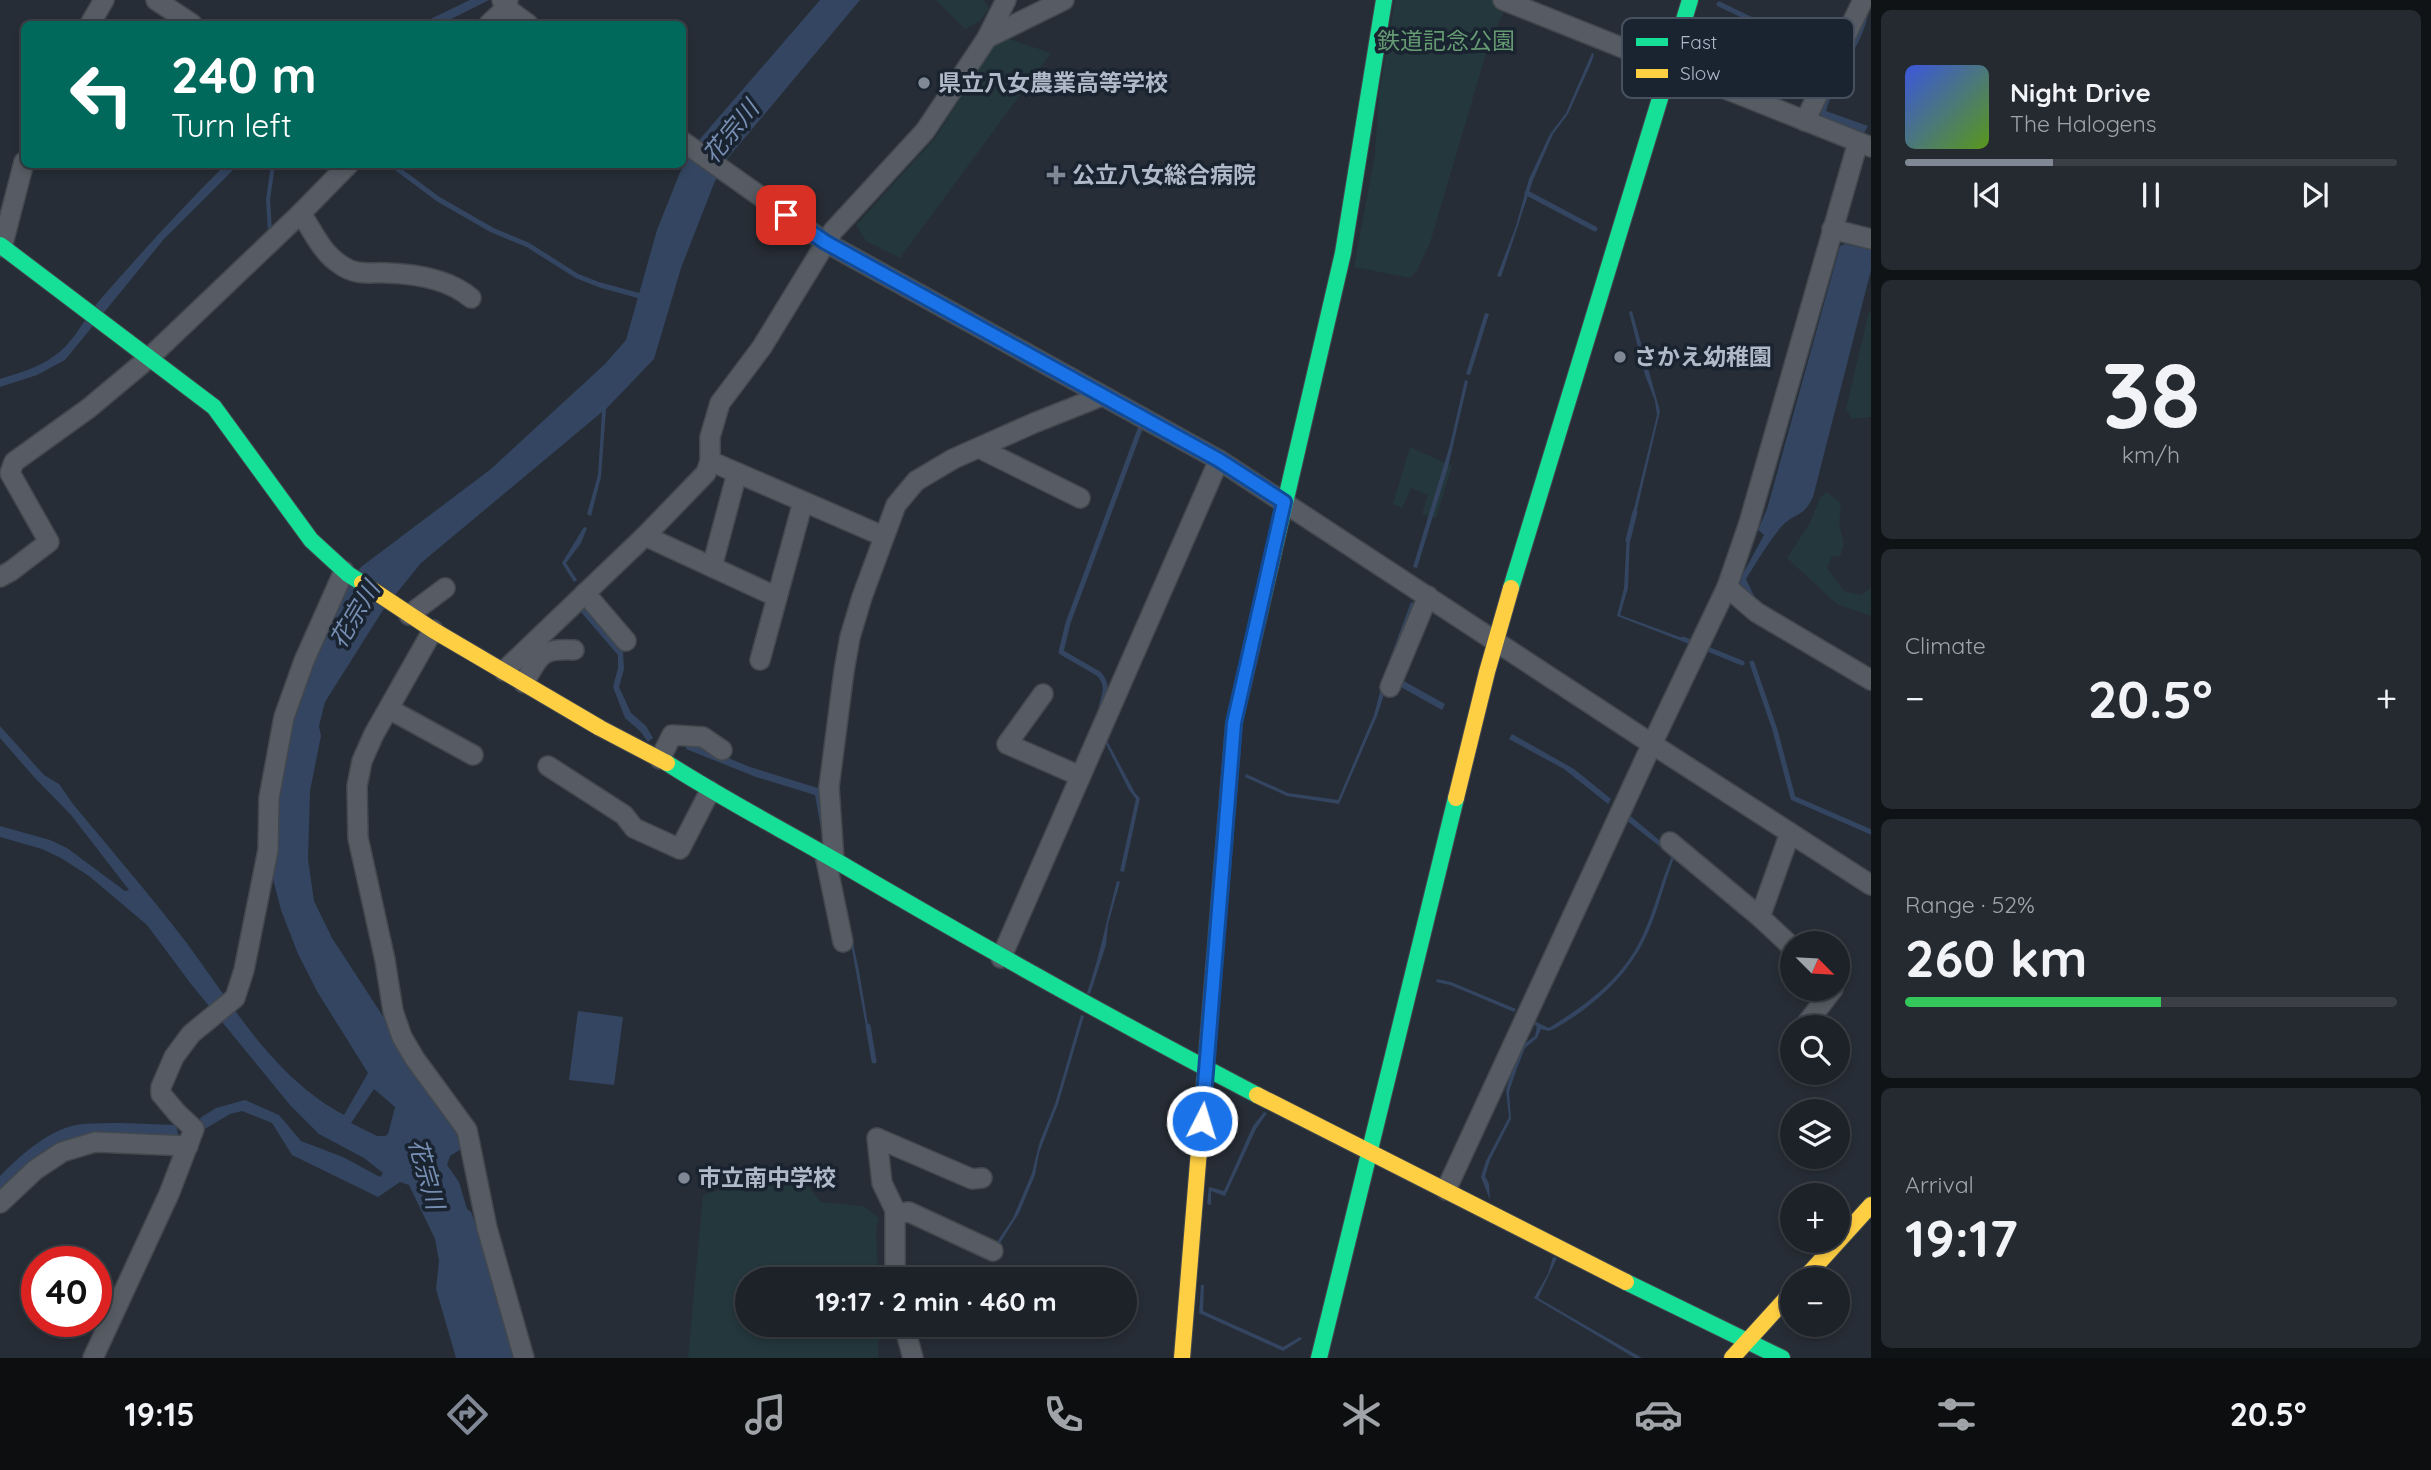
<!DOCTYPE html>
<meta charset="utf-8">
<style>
:root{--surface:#1d2228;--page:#252a30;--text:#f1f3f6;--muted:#a0a4a8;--line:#3b3f45;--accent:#808895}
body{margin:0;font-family:Quicksand,"Noto Sans JP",sans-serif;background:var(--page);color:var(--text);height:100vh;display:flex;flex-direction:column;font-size:26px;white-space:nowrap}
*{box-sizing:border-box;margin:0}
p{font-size:23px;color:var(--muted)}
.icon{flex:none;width:38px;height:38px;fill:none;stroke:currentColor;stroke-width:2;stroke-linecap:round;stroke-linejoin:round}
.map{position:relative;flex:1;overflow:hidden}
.side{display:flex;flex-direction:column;gap:10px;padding:10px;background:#101316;width:560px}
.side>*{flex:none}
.top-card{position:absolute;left:21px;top:21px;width:665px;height:147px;border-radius:10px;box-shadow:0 4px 10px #0003,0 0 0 2px var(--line);background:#00695c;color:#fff;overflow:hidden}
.needle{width:46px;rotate:114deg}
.tools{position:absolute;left:1780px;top:931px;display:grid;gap:14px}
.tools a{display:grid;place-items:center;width:70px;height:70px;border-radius:50%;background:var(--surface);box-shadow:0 4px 10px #0003,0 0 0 2px var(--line);font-size:35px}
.speed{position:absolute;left:21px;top:1246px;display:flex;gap:14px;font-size:35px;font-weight:700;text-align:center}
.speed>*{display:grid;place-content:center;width:91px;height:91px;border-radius:50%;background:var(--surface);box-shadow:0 4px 10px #0003,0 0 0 2px var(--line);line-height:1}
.speed .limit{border:10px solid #d22;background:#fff;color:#111}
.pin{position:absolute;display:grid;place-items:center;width:60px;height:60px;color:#fff;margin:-30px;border-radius:14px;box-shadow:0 4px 10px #0006}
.me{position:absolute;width:77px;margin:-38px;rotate:5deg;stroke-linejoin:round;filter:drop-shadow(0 0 5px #0008)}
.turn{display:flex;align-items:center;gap:24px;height:147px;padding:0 35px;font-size:32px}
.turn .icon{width:91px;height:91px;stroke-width:2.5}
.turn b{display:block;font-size:49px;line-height:60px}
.big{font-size:52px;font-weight:700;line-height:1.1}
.side .tile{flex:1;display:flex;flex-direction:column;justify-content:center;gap:10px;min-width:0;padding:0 24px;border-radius:10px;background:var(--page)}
.side .dial{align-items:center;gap:0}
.dial b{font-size:91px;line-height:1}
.song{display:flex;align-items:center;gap:21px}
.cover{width:84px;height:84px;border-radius:10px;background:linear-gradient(135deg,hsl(230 70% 55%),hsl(90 70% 35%))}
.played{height:7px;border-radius:4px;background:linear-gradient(90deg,var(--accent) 30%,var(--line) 30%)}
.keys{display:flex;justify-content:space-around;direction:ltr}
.heat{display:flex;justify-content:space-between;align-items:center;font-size:38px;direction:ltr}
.charge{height:10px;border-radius:5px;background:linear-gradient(90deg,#34c759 52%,var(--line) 0)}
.trip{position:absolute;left:735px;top:1267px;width:402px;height:70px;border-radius:35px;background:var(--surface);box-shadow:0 4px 10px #0003,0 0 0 2px var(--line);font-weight:700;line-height:70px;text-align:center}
.dock{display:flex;height:112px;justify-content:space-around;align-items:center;background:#0c0e10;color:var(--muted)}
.dock .icon{width:49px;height:49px}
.dock .active{color:var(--accent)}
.dock b{font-size:32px;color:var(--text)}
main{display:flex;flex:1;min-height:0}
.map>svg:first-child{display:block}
.green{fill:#24373c}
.water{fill:#334560;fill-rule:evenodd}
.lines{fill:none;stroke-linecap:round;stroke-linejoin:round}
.stream{stroke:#334560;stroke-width:5}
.street-casing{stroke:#43484f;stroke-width:22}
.fast-casing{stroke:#43484f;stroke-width:18}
.slow-casing{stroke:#43484f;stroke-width:18}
.street{stroke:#575c64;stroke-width:19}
.fast{stroke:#16e098;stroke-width:16}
.slow{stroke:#ffcf43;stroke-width:16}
.route-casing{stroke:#114b97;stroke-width:18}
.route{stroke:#1a73e8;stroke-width:12}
.poi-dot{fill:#808895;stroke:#1a2330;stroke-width:2.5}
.labels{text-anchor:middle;stroke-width:7;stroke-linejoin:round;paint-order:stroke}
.park-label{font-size:23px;fill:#659a72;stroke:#1a2330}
.poi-label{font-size:23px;font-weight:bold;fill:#b0b9c8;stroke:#1a2330;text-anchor:start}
.water-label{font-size:24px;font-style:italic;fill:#768eb2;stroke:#1a2330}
.key{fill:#1a2330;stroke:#47505e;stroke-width:2}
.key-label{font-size:19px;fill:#b0b9c8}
</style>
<main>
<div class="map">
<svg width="1871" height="1358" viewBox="0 0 1871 1358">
<rect width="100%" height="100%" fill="#272d36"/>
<g class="green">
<polygon points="936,0 983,0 989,8 980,21 965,29"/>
<polygon points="1395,0 1509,0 1487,50 1430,243 1417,270 1410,278 1354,267 1375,154 1379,94"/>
<polygon points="1009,39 1051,53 900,258 866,241 856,225 936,137 995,42"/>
<polygon points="1869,312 1871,313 1871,417 1852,419 1846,409"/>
<polygon points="1410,447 1452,466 1436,518 1422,514 1428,495 1411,488 1402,508 1393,504"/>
<polygon points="1826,492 1841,503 1839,524 1844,544 1840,557 1832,556 1827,568 1844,591 1861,595 1871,588 1871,616 1837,604 1787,558 1810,523 1820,498"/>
<polygon points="766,1177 805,1183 821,1202 863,1206 879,1218 876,1229 878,1279 747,1279 747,1325 879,1325 878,1358 688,1358 703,1195 723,1189 760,1187"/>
</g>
<g class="water">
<polygon points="470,0 489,0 441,24 420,24"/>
<path d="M820,0H860L727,159L715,181L681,268L654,359L606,409L601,477L591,516L587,514L598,475L602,412L421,563L383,610L325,702L319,726L321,736L310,791L308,859L314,901L332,938L459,1133L461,1149L450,1156L447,1165L459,1182L467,1209L471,1212L484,1245L515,1358H456L436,1289L439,1261L435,1239L409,1185L400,1182L378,1197L292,1155L272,1123L242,1111L230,1114L203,1130L200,1118L216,1108L245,1100L279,1115L301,1141L343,1157L380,1177L383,1173L364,1158L319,1134L290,1105L191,984L147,925L89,876L61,858L42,849L0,837V826L50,840L67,848L125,891L129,890L71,815L35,778L0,738V726L44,775L59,784L73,804C111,850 150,895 186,942C232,1004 273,1077 344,1115L368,1073L318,993L298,954L281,910L272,875L275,792L285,729L343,589L361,567L491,469L605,364L626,340L657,230L679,175L688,156L700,139ZM374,1089L395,1107L388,1134L385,1136H377L351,1123Z"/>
<polygon points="1592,53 1594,54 1592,61 1568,114 1553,134 1533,180 1501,277 1497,276 1516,226 1529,179 1550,134 1566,113"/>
<polygon points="1826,87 1833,89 1826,111 1868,126 1864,133 1824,119 1818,111"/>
<path d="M225,165H238L164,239L65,360L37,375L0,387V379C19,373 38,368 54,356C74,343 83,320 98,302C139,255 181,209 225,165Z"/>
<polygon points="271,165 275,165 270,200 272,230 268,232 266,199"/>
<path d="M1845,244L1871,250V270L1813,497C1803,519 1794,512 1781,527C1768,543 1757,561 1746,579L1754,596L1774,613V618L1742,588L1739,581L1764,535L1758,530L1767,509L1840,246Z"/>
<polygon points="1632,311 1660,411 1635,518 1632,517 1657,415 1655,401 1645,375 1629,312"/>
<polygon points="1485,313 1489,314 1470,375 1466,374"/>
<polygon points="1465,380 1468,381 1448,467 1417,568 1413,567 1450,445"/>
<polygon points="584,527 587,528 581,543 566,563 577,580 574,582 562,563"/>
<polygon points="1627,533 1630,534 1628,588 1620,615 1688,640 1687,643 1617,616 1624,588"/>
<polygon points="1411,602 1414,603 1377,716 1339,804 1287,796 1245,777 1246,774 1288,793 1338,800 1374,715 1386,669"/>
<polygon points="584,607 623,651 624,669 619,687 631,713 646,726 653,738 648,742 640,731 625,718 613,687 618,668 618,655 580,611"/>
<polygon points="1402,680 1445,704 1442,710 1399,686"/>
<polygon points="1512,734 1574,769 1611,799 1608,804 1564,769 1509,739"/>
<polygon points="1105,737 1135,793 1140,798 1124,872 1120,871 1136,799 1129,790 1103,738"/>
<polygon points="686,744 694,744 750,767 821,789 829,840 823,840 815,795 756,777 686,749"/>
<path d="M1628,814L1744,911L1740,915L1674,858C1662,888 1655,925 1637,953C1618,985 1586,1011 1554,1029L1548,1031L1541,1029L1537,1038L1525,1048L1516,1071L1509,1092L1511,1119L1490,1160L1485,1176L1489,1184L1490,1200L1481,1177L1486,1161L1509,1117L1506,1090L1513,1068L1524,1044L1535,1036L1537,1027L1533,1023L1534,1021L1549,1028C1582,1007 1613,986 1634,952C1651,925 1659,886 1672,856L1626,820Z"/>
<polygon points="838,873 859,971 869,1031 867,1032"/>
<path d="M1117,881L1120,882L1108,924L1106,945L1090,994L1087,993C1100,956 1107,918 1117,881Z"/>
<polygon points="1437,979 1451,982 1516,1009 1514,1012 1450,985 1436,982"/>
<polygon points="578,1011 623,1017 614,1085 569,1080"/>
<polygon points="1081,1015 1084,1016 1058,1104 1039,1153 1035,1175 1019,1213 1000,1243 997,1242 1013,1218 1032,1173 1040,1141 1055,1104"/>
<polygon points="1264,1112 1267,1113 1256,1129 1225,1196 1211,1191 1211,1205 1207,1204 1209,1187 1224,1191 1253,1126"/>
<path d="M121,1123L176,1125L179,1137H99L0,1194V1176C22,1154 51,1127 83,1124C95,1123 109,1123 121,1123Z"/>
<polygon points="1553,1257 1557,1258 1538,1298 1642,1358 1635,1358 1534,1298 1548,1274"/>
<polygon points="1201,1285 1204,1285 1203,1311 1283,1347 1300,1337 1302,1339 1283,1351 1199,1313"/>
</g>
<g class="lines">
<g class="stream">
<polyline points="1719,4 1823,54 1829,59"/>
<path d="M1839,70C1851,51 1861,35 1866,13"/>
<polyline points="391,164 438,199 492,230 528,245 577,276 600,285 644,297"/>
<polyline points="1527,193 1595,229"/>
<polyline points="1628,540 1635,512"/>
<polyline points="1683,639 1742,663"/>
<polyline points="1752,663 1775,730 1793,798 1871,832"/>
<path d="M1101,707C1105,694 1109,685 1099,674L1061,652L1068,623L1140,429"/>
<polyline points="868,1026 874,1061"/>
</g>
<defs>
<g id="street">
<polyline points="156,0 192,24"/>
<polyline points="502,0 506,8 528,24"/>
<polyline points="1503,0 1871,147"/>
<polyline points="90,24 104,0"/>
<polyline points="489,24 506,8 508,0"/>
<polyline points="987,38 1064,0"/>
<polyline points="1805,121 1863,0"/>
<polyline points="682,141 825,242 1219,460 1652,744 1871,885"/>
<path d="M301,213C313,232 322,253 341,265C356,276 371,272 388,273C416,274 450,280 471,298"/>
<polyline points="1832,229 1871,239"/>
<polyline points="2,247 24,162"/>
<polyline points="979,448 1080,498"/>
<polyline points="710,461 883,536"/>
<polyline points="645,536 777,597"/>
<polyline points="712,567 737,473"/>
<polyline points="0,577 11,571 49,542 10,473 14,462 89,408 150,357 301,213 349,164"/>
<polyline points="1727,587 1756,612 1871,680"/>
<polyline points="585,593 626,641"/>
<polyline points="409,615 445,588"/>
<polyline points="433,630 374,734 362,761 357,786 358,838 385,960 393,1011 402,1037 415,1059 467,1130 487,1228 524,1358"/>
<polyline points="760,660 803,502"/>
<polyline points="504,671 645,536 706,473 710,461 710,437 720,403 762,347 833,231 925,131 987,38 1006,0"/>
<path d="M524,683C540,655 540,648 574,650"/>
<polyline points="1390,687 1428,596"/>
<polyline points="1043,694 1007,744 1080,776"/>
<polyline points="389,709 473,755"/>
<polyline points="660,759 672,735 703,737 722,750"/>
<polyline points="548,766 624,815 634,828 680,849 710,791"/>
<polyline points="1670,842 1760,917 1792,947"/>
<polyline points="825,855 843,942"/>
<polyline points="834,860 829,787 844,671 850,637 862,597 896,505 916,481 953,459 1034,423 1102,396"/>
<polyline points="1760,917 1790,833"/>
<polyline points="1001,958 1219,460"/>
<polyline points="1807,1023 1833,989"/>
<polyline points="1446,1190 1652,744 1727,587 1749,523 1858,142"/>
<polyline points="0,1203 35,1170 62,1152 95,1142 188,1146"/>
<polyline points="895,1214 909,1212 993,1251"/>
<polyline points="895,1279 895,1210 882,1183 877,1138 972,1179 982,1178"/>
<polyline points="904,1325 913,1358"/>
<polyline points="93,1358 169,1194 194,1129 177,1113 161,1094 161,1087 174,1057 191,1034 235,998 244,970 268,850 269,798 284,717 304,661 344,571"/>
</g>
<g id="fast">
<polyline points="0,245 214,407 311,540 348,574 362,583"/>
<polyline points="1511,588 1690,0"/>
<path d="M667,763C723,799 781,829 838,862C976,943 1115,1021 1257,1095"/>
<polyline points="1219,905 1234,723 1343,253 1384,0"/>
<polyline points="1626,1282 1782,1358"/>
<polyline points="1319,1358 1456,798"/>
</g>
<g id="slow">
<polyline points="362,583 433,630 600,728 667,763"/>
<polyline points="1456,798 1487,672 1511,588"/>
<polyline points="1257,1095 1626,1282"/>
<polyline points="1804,1279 1871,1205"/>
<polyline points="1182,1358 1219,905"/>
<polyline points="1732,1358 1792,1292"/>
</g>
</defs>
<use href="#street" class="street-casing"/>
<use href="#fast" class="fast-casing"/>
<use href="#slow" class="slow-casing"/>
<use href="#street" class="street"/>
<use href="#fast" class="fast"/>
<use href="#slow" class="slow"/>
</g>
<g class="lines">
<defs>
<polyline id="route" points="786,215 825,242 1219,460 1284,502 1234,723 1202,1121"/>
</defs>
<use href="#route" class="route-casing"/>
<use href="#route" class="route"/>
</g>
<g class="poi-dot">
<circle cx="924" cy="83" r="7"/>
<path d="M1052.5 164.5h7v7h7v7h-7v7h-7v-7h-7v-7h7z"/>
<circle cx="1620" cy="357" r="7"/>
<circle cx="684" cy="1178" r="7"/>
</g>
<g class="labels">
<g class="park-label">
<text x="1446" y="49">鉄道記念公園</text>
</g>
<g class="poi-label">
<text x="938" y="91">県立八女農業高等学校</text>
<text x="1072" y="183">公立八女総合病院</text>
<text x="1634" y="365">さかえ幼稚園</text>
<text x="698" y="1186">市立南中学校</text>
</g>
<g class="water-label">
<text transform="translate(731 132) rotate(-51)" y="8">花宗川</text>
<text transform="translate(355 615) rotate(-59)" y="8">花宗川</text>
<text transform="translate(426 1174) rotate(74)" y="8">花宗川</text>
</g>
</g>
<rect x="1622" y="18" width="232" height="80" rx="10" class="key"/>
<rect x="1636" y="38" width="32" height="8" fill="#16e098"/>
<rect x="1636" y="69" width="32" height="9" fill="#ffcf43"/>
<g class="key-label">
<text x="1680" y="49">Fast</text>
<text x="1680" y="80">Slow</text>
</g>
</svg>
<div class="tools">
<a><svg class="needle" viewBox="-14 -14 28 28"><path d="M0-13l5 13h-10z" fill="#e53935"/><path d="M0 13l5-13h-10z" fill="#a0a4a8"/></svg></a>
<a><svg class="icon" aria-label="search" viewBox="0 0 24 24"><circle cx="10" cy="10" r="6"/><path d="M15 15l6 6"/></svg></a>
<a><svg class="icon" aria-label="layers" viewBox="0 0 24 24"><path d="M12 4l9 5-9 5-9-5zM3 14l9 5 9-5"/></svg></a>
<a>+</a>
<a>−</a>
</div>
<div class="speed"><div class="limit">40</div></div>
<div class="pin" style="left:786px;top:215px;background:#d93025"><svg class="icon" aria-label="arrive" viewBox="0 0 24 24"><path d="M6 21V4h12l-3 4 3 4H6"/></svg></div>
<svg class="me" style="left:1202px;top:1121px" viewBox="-20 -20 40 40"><circle r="17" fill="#1a73e8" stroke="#fff" stroke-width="3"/><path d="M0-11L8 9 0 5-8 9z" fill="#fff"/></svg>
<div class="trip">19:17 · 2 min · 460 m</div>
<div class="top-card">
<div class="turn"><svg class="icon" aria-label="left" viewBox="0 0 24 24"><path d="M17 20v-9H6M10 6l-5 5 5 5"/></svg><div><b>240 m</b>Turn left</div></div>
</div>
</div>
<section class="side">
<div class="tile">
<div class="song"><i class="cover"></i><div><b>Night Drive</b><p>The Halogens</p></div></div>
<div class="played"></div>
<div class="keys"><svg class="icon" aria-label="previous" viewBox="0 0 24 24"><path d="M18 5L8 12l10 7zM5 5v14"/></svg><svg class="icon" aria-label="pause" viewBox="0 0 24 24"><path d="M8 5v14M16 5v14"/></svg><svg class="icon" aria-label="next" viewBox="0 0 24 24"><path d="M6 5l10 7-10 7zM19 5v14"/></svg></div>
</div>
<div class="tile dial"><b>38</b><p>km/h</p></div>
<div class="tile"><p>Climate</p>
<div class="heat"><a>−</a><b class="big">20.5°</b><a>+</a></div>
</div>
<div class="tile"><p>Range · 52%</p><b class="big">260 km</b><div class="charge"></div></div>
<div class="tile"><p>Arrival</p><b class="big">19:17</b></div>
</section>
</main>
<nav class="dock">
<b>19:15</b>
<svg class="icon active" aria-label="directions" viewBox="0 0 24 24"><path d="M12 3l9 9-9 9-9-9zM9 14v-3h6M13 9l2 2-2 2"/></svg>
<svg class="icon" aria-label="music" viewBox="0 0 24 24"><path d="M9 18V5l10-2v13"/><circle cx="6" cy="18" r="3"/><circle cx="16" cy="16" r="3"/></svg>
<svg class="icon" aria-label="phone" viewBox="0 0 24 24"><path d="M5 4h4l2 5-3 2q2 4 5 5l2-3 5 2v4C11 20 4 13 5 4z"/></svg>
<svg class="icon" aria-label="climate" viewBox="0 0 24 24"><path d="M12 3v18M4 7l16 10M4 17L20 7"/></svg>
<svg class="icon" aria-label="car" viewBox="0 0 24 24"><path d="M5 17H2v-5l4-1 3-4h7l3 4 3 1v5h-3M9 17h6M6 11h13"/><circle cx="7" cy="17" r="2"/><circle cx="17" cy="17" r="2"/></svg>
<svg class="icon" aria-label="filters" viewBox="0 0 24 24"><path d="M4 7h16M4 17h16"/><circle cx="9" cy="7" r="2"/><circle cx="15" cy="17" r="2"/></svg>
<b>20.5°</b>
</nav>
